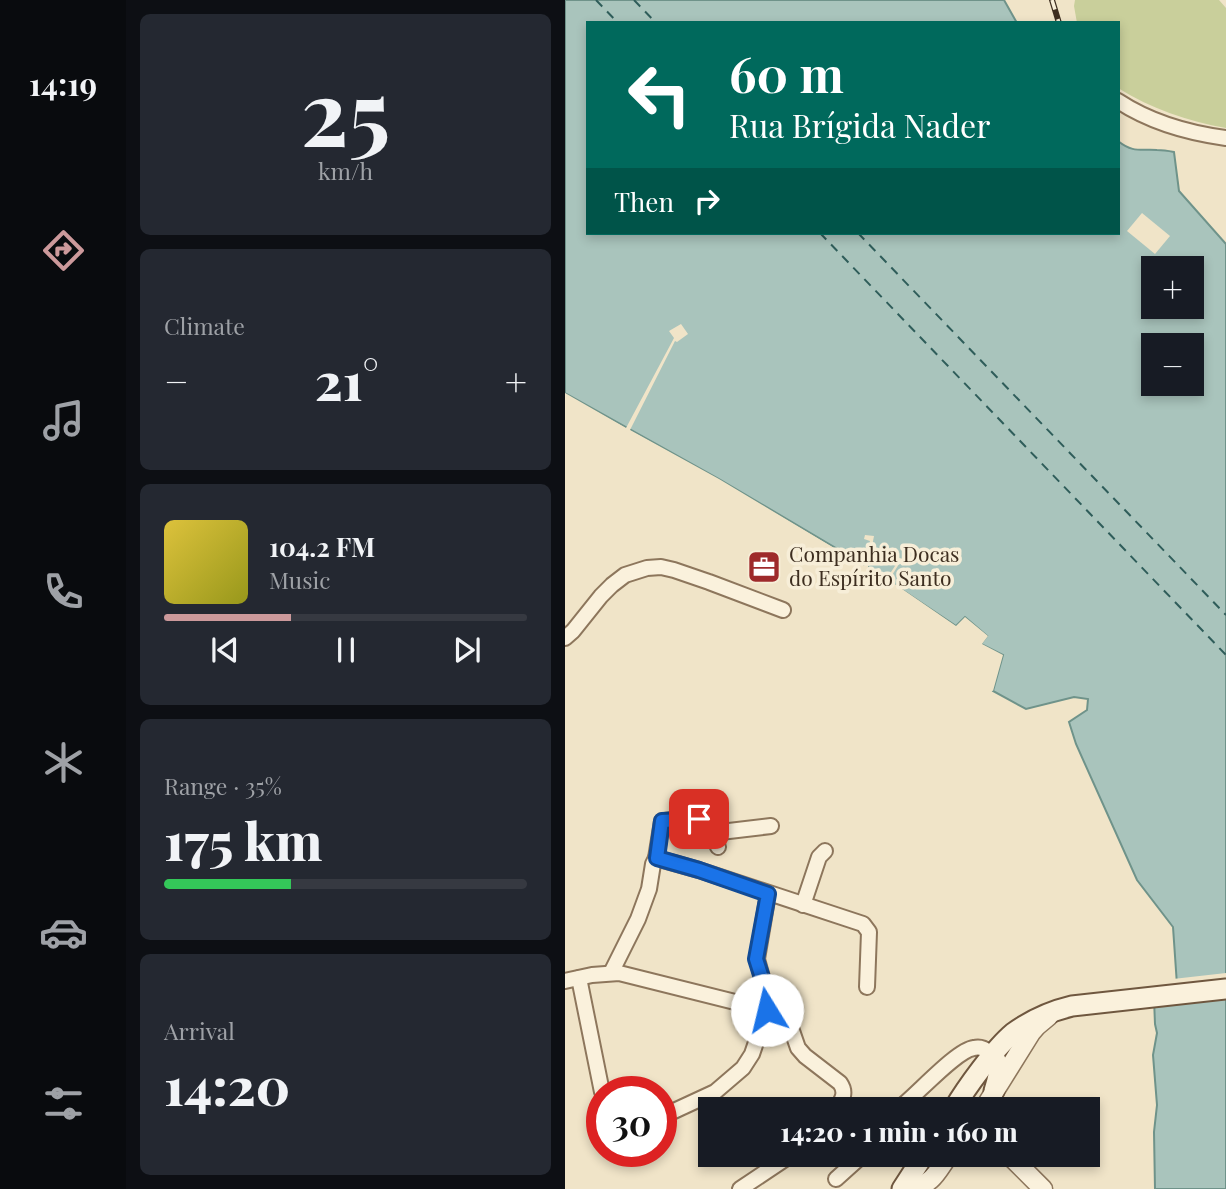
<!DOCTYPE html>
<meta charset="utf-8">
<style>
:root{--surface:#171b24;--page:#242831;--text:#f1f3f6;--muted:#9ea1a6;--line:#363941;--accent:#cc999b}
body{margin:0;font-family:"Playfair Display",serif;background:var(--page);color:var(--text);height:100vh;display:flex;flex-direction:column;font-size:26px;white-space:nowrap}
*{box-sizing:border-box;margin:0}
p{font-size:23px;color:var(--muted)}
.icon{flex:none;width:38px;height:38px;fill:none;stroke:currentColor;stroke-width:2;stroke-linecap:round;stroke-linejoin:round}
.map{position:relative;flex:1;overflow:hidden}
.sheet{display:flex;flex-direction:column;gap:14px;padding:14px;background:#0d0f14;width:439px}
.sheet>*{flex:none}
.hud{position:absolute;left:21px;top:21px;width:534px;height:214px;border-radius:0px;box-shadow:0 4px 10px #0003;background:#00695c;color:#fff;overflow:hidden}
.controls{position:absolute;left:576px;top:256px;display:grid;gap:14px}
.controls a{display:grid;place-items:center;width:63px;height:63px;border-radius:0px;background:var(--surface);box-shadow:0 4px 10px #0003;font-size:35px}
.speed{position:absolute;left:21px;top:1076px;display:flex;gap:14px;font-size:35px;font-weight:700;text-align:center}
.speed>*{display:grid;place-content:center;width:91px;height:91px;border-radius:50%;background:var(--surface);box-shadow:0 4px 10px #0003;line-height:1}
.speed .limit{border:10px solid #d22;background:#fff;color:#111}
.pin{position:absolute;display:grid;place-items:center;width:60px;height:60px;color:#fff;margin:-30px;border-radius:14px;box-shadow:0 4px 10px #0006}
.me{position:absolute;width:77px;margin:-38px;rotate:351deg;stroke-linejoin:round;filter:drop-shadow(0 0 5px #0008)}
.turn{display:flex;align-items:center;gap:24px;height:147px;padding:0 28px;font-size:32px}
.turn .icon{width:91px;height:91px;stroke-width:2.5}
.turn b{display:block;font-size:49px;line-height:60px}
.then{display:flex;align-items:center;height:66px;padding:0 28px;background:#0003;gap:14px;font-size:26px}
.big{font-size:52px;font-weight:800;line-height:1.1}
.sheet .tile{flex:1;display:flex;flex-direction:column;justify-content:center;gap:10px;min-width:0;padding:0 24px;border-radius:10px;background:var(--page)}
.sheet .dial{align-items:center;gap:0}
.dial b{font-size:91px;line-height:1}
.song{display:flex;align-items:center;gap:21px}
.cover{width:84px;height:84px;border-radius:10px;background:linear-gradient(135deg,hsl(50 70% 55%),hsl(60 70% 35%))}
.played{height:7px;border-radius:4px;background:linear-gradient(90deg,var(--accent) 35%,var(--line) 35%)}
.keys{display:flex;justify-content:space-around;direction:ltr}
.heat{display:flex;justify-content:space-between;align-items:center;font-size:38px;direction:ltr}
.charge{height:10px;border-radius:5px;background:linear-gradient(90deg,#34c759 35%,var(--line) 0)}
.trip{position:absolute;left:133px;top:1097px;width:402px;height:70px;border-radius:0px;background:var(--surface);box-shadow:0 4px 10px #0003;font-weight:800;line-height:70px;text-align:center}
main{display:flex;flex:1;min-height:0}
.dock{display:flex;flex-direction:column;width:126px;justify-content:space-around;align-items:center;background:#090b0e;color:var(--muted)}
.dock .icon{width:49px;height:49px}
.dock .selected{color:var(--accent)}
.dock b{font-size:32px;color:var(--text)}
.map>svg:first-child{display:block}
.green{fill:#c9cf9b}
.water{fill:#a9c4bc;stroke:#6f938a;stroke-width:2;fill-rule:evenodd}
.pier{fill:#f0e4c8}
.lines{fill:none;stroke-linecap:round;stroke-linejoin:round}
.ferry{stroke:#2f5d5a;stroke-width:2;stroke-dasharray:9 7;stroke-linecap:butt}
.minor-casing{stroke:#8d765c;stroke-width:18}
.tertiary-casing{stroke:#8d765c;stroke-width:21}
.secondary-casing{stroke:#6f573f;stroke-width:23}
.minor{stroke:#faf1dc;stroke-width:14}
.tertiary{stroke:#faf1dc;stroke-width:18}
.secondary{stroke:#faf1dc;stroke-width:19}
.rail-casing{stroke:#3d2e20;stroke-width:6}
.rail{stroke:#f7eed8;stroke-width:3.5;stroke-dasharray:10;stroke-linecap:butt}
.route-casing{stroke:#114b97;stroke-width:18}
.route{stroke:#1a73e8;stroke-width:12}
.labels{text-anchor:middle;stroke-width:7;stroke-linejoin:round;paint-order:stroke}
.poi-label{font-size:21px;fill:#3d2e20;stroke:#f7eed8;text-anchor:start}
</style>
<main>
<nav class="dock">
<b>14:19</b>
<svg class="icon selected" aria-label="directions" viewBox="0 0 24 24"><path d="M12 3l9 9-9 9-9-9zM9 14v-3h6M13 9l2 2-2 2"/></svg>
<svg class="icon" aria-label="music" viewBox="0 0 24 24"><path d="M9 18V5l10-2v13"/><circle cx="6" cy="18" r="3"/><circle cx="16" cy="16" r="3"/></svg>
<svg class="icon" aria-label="phone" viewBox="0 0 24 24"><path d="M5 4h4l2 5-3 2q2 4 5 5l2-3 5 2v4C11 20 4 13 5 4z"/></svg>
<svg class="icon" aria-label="climate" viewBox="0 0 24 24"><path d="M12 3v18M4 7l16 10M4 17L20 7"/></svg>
<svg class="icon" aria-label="car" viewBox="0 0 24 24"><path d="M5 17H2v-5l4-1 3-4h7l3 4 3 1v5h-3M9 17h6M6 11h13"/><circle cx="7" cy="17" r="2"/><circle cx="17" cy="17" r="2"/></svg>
<svg class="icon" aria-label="filters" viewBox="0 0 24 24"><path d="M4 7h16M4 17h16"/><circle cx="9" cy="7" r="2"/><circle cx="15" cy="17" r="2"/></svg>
</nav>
<section class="sheet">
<div class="tile dial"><b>25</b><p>km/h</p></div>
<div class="tile"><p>Climate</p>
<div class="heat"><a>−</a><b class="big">21°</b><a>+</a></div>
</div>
<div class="tile">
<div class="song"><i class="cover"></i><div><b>104.2 FM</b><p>Music</p></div></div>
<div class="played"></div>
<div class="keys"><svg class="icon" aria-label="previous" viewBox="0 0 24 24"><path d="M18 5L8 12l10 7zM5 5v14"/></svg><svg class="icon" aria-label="pause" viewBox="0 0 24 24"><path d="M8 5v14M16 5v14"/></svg><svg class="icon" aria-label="next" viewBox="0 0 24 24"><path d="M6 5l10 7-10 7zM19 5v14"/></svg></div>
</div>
<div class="tile"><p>Range · 35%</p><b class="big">175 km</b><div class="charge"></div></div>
<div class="tile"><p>Arrival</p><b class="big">14:20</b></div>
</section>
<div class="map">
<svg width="661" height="1189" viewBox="0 0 661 1189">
<rect width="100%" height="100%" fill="#f0e4c8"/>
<path class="green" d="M510,0H654L661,8V128C622,121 587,109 553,88V23H512L509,6Z"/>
<path class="water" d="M0,0H439L452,23H23V233H553V141C568,153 575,149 592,150C598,150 604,151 609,152L614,191L661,244V1189H590L589,1132L592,1105L588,1055L592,1033L590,1024L589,999L612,985L608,927L572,880L511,744L504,722L522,710L523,699L509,697L461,709L428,691L438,655L416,644L422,636L400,617L391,626L303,567L154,479L0,393ZM588,268H626V306H588ZM588,345H626V383H588Z"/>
<g class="pier">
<polygon points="577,213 605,236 590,254 562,231"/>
<polygon points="116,324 123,334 112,342 110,341 65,430 154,479 299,566 305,541 299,539 300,535 309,536 303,567 322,578 332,563 333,559 335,558 339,560 336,564 334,564 324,580 391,626 400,617 423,636 417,644 438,655 428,691 425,690 434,657 414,646 413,643 418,636 400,622 393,629 390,629 301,570 152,482 0,397 0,393 61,428 109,338 104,331"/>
<polygon points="661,973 661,999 587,997 608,983 608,979"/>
</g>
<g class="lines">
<g class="ferry">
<polyline points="31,0 53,23"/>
<polyline points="69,0 91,23"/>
<polyline points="255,233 661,655"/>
<polyline points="293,233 661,615"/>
</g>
<defs>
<g id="minor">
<path d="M553,101C585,122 623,133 661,138"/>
<polyline points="0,638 8,631 36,596 47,585 60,575 82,568 96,567 109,570 144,582 218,610"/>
<polyline points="147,833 206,826"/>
<polyline points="91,858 134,870 298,924 304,932 302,987"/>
<polyline points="238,905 254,857 260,851"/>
<path d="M46,973L73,919L84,889L88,864L91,858L97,821C109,820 136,815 144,825C148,831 150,840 153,847"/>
<polyline points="14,978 37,1092"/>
<path d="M0,981L27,975L54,973L202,1010L220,1020L225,1025L233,1048L240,1056L275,1083C282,1093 277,1100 271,1110"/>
<path d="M332,1110C350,1097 391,1050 409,1048C417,1046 421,1050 428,1055"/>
<polyline points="96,1117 150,1092 178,1068 187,1054 202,1010 198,981 192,959 203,894"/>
<polyline points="271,1179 291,1161 295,1155"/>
<polyline points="175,1189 226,1155"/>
</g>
<g id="tertiary">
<polyline points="418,1110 466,1033 472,1026 484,1016"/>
<polyline points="444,1155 478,1189"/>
<path d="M346,1189C369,1183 371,1173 384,1155"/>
</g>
<g id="secondary">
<path d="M428,1055C437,1069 433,1076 429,1091"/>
<path d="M388,1110C401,1088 429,1049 448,1033C466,1020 486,1011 507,1006L661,989"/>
<polyline points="337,1189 359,1155"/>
</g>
</defs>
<use href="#minor" class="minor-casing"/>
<use href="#tertiary" class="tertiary-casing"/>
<use href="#secondary" class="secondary-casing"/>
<use href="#minor" class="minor"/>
<use href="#tertiary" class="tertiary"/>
<use href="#secondary" class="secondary"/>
<defs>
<polyline id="rail" points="487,0 494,23"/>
</defs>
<use href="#rail" class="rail-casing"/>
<use href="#rail" class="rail"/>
</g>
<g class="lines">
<defs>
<polyline id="route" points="134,819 97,821 92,858 134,870 203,894 191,959 198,981 202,1010"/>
</defs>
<use href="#route" class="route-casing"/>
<use href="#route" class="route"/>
</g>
<defs>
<symbol id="office-square" viewBox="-11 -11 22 22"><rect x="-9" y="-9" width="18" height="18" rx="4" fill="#9e2a2b" stroke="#f7eed8"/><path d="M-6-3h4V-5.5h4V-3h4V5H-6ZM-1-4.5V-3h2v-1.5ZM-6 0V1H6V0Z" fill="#fff"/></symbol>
</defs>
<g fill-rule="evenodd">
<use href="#office-square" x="180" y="548" width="38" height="38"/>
</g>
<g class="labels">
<g class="poi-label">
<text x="224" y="562">Companhia Docas<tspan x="224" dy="24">do Espírito Santo</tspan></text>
</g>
</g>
</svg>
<div class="controls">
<a>+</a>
<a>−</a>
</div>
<div class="speed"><div class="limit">30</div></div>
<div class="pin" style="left:134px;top:819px;background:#d93025"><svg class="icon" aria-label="arrive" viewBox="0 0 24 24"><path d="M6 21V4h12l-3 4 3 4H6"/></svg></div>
<svg class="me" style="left:202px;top:1010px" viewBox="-20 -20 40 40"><circle r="19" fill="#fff"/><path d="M0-13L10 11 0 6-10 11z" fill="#1a73e8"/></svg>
<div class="trip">14:20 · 1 min · 160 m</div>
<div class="hud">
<div class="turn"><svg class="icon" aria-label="left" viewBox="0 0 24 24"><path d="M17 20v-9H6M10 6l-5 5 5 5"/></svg><div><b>60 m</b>Rua Brígida Nader</div></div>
<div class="then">Then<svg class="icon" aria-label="right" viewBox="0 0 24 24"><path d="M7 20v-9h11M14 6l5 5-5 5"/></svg></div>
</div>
</div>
</main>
